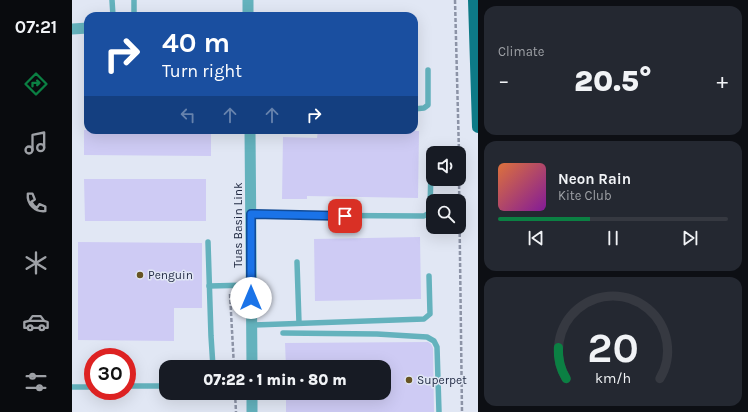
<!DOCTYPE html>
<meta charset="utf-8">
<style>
:root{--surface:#171b24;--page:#242831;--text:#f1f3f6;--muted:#9ea1a6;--line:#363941;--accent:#0b8043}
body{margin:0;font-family:Karla,sans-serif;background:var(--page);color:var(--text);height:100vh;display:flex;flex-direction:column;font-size:15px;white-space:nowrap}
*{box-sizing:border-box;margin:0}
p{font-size:13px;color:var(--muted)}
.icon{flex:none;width:22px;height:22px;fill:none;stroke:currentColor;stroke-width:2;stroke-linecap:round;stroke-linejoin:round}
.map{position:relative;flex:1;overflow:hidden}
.side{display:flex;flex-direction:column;gap:6px;padding:6px;background:#0d0f14;width:270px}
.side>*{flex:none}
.guide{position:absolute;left:12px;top:12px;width:334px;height:122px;border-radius:12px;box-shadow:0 4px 16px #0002;background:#1a4fa0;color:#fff;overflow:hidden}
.tools{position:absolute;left:354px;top:146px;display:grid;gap:8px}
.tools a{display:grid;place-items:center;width:40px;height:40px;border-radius:8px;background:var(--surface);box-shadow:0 4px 16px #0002;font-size:20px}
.speed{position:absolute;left:12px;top:348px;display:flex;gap:8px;font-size:20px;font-weight:700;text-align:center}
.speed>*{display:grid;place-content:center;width:52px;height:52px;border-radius:50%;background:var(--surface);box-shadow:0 4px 16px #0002;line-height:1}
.speed .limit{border:6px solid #d22;background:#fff;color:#111}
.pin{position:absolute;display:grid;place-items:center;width:34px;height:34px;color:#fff;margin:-17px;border-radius:8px;box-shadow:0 2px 6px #0006}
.me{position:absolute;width:44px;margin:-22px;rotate:0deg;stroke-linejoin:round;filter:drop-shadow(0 0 3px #0008)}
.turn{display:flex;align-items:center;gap:14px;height:84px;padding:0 12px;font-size:18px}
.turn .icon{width:52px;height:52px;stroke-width:2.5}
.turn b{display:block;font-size:28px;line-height:34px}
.lanes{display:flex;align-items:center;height:38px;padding:0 12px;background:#0003;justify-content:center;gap:20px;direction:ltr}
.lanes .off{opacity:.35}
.big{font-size:30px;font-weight:800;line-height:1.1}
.side .tile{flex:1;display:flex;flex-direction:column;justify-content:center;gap:6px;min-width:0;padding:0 14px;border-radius:12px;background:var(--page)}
.side .dial{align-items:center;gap:0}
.dial svg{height:104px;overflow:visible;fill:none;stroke:var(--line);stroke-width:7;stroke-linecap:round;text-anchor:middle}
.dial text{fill:var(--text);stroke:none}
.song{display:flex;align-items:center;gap:12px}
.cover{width:48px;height:48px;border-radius:6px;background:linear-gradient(135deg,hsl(20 70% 55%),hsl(290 70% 35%))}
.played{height:4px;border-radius:2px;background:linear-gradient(90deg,var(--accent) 40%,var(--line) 40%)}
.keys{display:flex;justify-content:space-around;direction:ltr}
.heat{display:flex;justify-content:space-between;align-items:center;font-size:22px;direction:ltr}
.trip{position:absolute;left:87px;top:360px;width:232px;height:40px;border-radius:12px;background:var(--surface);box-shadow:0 4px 16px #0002;font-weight:800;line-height:40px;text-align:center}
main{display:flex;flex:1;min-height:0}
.tabs{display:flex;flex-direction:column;width:72px;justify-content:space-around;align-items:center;background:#090b0e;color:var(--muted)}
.tabs .icon{width:28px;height:28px}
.tabs .on{color:var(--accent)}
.tabs b{font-size:18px;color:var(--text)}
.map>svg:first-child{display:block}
.building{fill:#cecbf4}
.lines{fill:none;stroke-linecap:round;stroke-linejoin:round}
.path{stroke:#8c93a6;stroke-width:2.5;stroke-dasharray:4 2;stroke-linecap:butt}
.lane{stroke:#64b2bd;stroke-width:5.5}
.street{stroke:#64b2bd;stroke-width:11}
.primary{stroke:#0d7a87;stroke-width:12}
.route-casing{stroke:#114b97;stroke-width:10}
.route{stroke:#1a73e8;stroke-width:7}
.poi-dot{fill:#675423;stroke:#e1e7f4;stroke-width:1.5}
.labels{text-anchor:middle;stroke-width:3;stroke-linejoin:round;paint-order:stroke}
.street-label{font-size:12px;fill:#1f2841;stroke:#e1e7f4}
.poi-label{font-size:12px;fill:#1f2841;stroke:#e1e7f4;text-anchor:start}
</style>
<main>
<nav class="tabs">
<b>07:21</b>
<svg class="icon on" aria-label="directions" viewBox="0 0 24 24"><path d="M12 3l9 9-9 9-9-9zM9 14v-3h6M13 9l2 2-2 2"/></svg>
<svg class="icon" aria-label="music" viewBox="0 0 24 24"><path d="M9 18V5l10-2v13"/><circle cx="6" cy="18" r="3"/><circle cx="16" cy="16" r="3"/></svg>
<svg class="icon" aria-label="phone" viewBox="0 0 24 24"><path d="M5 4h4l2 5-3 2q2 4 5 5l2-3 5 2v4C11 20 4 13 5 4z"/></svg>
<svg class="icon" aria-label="climate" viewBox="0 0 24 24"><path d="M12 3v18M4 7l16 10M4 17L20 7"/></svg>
<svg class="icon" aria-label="car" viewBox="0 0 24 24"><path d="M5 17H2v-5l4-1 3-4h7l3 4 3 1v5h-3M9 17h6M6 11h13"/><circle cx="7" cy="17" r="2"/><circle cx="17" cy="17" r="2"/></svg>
<svg class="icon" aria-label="filters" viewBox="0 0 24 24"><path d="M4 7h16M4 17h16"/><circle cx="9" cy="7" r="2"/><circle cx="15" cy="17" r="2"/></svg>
</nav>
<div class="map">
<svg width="406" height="412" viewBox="0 0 406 412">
<rect width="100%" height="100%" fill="#e1e7f4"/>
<g class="building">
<polygon points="12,130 139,130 139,156 12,155"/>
<polygon points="246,130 347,131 346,198 235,196 235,199 210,199 211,137 245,138"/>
<polygon points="12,179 134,179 134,221 13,221"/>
<polygon points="348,237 349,299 243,301 242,239"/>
<polygon points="6,242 130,243 130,308 102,308 102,341 6,340"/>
<polygon points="356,342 359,344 361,348 362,412 214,412 214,393 312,393 312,367 214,367 213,343"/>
</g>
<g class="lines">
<g class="path">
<polyline points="383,0 387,153"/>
<polyline points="387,179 390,412"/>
<polyline points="158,294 162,367"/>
<polyline points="163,393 164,412"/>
</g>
<g class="lane">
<polyline points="40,0 41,16"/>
<polyline points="62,0 62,16"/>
<polyline points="342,109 352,108 356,105 356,70"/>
<polyline points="179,215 352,216 357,213 358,210 359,168"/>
<polyline points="136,242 139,336 141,367"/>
<polyline points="225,262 227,323"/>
<polyline points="137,286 179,285"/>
<polyline points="179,325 352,319 358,314 357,276"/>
<polyline points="211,333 305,334 355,337 362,341 365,347 367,412"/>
<polyline points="55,386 94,386"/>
<polyline points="0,387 21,387"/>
</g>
<g class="street">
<polyline points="176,16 176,0"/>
<polyline points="0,29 16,28"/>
<polyline points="178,130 180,367"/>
<polyline points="180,393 180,412"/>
</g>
<polyline class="primary" points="402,0 406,127"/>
</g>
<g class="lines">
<defs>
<polyline id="route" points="179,298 179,214 273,216"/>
</defs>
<use href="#route" class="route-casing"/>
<use href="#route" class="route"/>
</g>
<g class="poi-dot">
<circle cx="68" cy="275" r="4"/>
<circle cx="337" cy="380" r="4"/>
</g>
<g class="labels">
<g class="street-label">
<text transform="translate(166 225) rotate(-90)" y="4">Tuas Basin Link</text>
</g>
<g class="poi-label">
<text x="76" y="279">Penguin</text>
<text x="345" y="384">Superpet</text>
</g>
</g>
</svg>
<div class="tools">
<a><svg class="icon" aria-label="sound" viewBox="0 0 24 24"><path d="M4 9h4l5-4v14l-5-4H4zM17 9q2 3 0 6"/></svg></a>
<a><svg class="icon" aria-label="search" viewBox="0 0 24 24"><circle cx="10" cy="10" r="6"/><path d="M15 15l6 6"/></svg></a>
</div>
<div class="speed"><div class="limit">30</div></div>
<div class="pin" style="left:273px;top:216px;background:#d93025"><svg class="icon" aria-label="arrive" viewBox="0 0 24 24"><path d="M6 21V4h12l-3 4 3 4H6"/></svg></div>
<svg class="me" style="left:179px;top:298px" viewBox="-20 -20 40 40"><circle r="19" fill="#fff"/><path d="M0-13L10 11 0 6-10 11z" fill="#1a73e8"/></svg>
<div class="trip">07:22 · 1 min · 80 m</div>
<div class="guide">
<div class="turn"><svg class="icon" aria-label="right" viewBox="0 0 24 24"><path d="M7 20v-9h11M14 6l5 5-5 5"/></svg><div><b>40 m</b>Turn right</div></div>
<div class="lanes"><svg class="icon off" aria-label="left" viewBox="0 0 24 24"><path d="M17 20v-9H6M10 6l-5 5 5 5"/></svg><svg class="icon off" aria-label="ahead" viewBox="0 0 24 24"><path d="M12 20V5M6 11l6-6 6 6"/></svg><svg class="icon off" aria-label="ahead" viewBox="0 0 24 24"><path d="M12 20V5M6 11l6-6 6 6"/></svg><svg class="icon" aria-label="right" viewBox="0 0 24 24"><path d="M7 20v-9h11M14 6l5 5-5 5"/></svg></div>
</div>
</div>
<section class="side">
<div class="tile"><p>Climate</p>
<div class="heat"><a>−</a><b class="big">20.5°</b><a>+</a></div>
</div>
<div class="tile">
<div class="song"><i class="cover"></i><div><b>Neon Rain</b><p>Kite Club</p></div></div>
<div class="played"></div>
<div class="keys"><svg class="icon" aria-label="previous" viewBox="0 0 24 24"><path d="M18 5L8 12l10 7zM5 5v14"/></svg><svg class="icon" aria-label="pause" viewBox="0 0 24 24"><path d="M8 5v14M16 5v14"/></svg><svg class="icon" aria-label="next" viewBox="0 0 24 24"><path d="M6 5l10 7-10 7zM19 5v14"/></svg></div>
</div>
<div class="tile dial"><svg viewBox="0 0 100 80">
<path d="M14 69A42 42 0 1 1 86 69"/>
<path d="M14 69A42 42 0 0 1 8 45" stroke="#0b8043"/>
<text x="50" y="56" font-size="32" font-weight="700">20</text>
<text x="50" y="72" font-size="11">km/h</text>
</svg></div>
</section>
</main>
